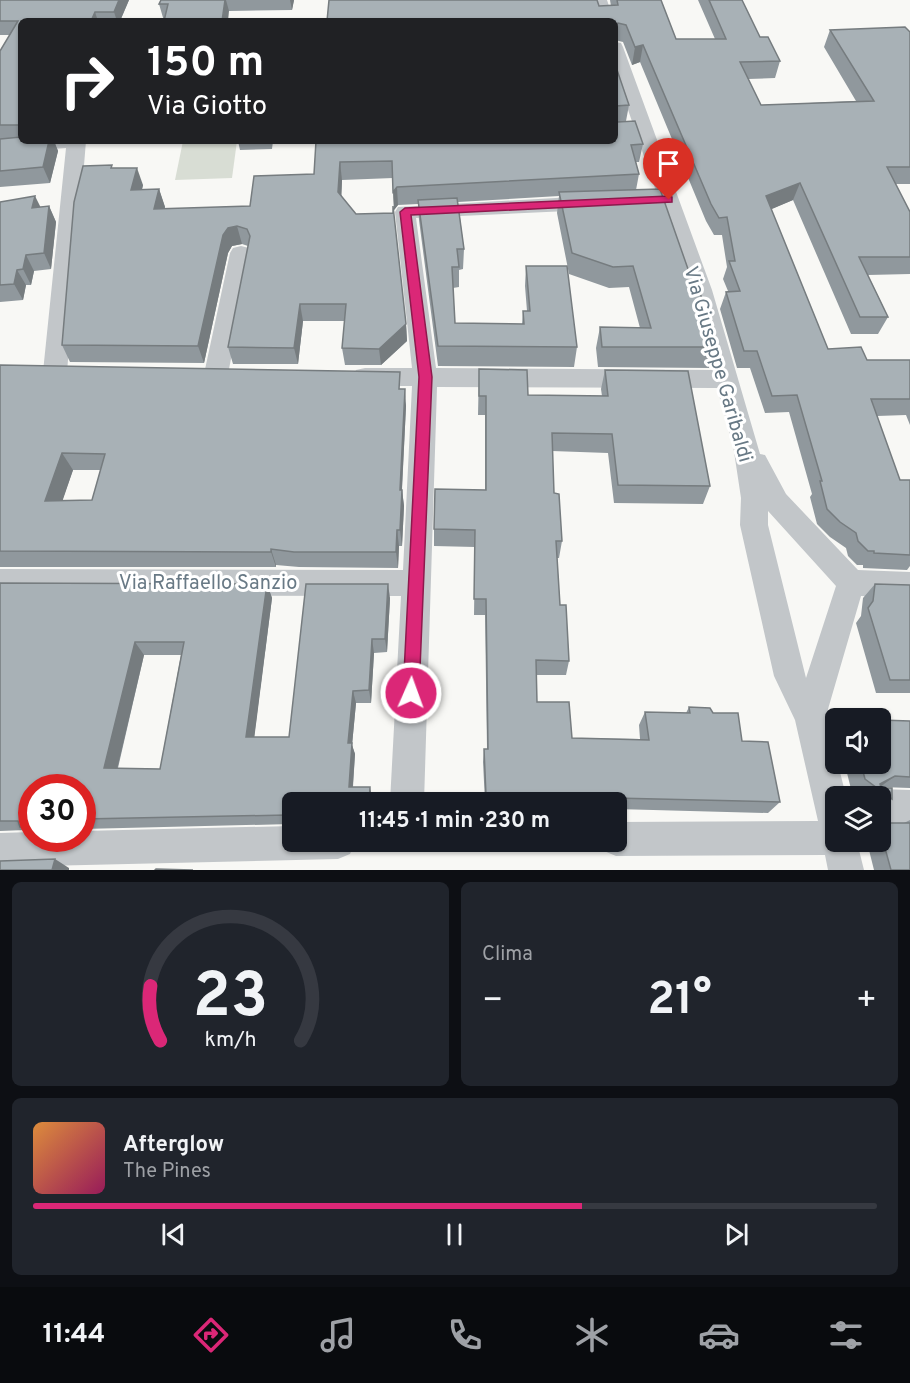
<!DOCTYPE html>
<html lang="it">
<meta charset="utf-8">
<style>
:root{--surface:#171b24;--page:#20242c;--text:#f1f3f6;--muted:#9ea1a6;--line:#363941;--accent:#db2777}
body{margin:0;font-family:Overpass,sans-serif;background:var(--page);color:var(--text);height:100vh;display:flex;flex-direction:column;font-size:22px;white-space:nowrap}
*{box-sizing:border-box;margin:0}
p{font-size:20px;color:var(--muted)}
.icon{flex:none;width:33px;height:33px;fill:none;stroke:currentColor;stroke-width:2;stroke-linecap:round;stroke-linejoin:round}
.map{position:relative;height:870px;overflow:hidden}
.side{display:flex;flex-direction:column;gap:12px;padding:12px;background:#0d0f14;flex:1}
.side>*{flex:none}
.banner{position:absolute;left:18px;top:18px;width:600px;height:126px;border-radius:9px;box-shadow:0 2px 4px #0004;background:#202124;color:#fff;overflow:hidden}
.fabs{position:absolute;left:825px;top:708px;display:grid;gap:12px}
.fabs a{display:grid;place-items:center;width:66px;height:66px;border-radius:9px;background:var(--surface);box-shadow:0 2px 4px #0004;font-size:30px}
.speed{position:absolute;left:18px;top:774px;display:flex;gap:12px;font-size:30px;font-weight:700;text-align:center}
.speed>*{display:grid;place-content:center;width:78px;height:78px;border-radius:50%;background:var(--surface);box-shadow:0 2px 4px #0004;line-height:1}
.speed .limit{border:9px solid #d22;background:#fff;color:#111}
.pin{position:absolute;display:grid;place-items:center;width:51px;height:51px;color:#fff;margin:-62px -26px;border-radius:50% 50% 50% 0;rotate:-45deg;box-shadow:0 0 6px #0007}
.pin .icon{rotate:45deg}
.me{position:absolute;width:66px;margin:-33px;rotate:2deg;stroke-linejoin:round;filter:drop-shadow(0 0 4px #0008)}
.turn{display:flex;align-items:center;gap:21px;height:126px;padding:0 30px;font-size:27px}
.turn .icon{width:78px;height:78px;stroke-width:2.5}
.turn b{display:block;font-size:42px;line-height:51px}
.big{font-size:45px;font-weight:700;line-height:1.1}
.side .card{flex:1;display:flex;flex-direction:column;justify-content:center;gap:9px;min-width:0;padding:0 21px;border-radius:9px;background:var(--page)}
.side .dial{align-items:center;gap:0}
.dial svg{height:156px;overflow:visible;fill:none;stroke:var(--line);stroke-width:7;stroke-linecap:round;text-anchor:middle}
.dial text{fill:var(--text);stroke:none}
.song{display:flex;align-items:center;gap:18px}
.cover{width:72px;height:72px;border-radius:9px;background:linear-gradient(135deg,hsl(30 70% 55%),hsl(330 70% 35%))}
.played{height:6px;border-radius:3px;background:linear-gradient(90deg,var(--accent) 65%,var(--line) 65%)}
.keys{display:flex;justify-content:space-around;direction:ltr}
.heat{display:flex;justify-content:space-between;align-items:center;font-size:33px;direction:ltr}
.side .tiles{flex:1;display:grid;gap:12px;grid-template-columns:1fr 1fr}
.card:last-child{grid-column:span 2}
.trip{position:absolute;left:282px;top:792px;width:345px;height:60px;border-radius:9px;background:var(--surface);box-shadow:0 2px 4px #0004;font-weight:700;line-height:60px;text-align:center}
.tabs{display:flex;height:96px;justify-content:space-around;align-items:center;background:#090b0e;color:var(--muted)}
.tabs .icon{width:42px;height:42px}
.tabs .active{color:var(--accent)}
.tabs b{font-size:27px;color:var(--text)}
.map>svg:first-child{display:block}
.green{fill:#d8ddd4}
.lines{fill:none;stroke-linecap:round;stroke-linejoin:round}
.minor{fill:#c2c6c9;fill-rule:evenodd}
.wall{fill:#90989d;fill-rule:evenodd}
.shaded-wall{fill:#767c7f}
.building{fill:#a8b1b6;stroke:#767c7f;stroke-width:1.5;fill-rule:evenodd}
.route{fill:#db2777;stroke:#8e194d;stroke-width:1.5}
.labels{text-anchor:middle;stroke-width:6;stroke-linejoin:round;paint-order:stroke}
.street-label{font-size:20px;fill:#687985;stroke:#fff}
</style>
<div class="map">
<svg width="910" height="870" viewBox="0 0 910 870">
<rect width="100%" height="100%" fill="#f8f8f5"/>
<polygon class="green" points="183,141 237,141 232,178 175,180"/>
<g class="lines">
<g class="minor">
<polygon points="591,0 607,0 614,21 598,21"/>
<path d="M615,42L621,43L623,47L712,290L760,454L765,455L786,494L858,570L910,572V598L861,596L826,716L836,754V764H838L846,796H836V842H857L864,870H828L825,855L616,856L604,851L600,842H616V822L818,821L795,720L774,676L740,525L741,498L733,445L717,388L437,387L424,802H390L401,596L0,595V569L403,570L412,386H365L356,384L353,377L356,370L365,368H412L395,212L398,207L590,196L597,198L600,203L597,208L590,210L416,218L436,368L712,370L690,290L615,72ZM768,511L836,586L806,678L768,525Z"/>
<polygon points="21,140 86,141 67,372 64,378 55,381 46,378 43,372 66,148 0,153 0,141"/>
<polygon points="241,246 249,248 252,253 228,374 225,380 216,383 207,380 204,374 230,253 233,248"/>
<polygon points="880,789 910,790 910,824 880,823 880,796 867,796"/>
<polygon points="292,826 292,842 355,842 350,854 338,859 0,867 0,833 32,832 32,838 82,838 82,831"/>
</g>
</g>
<g class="wall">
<polygon points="0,0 129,0 120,21 21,21 21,141 54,141 58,151 50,183 0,187 0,51 10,35 0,35"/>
<polygon points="161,0 294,0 292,10 229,11 164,21 159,4"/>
<polygon points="610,0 661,0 676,39 715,39 698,0 742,0 760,37 780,61 775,78 748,79 761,105 856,101 824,47 830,30 910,32 910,184 895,184 910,212 910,274 868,275 888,317 878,334 851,334 793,200 771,209 828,349 867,360 910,360 910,425 906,415 877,416 900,480 910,480 910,566 907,570 863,568 863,565 857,565 848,556 846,548 830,537 817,524 810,497 812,494 789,412 765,413 750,368 737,368 720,309 726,292 728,291 723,279 727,267 722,235 714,235 706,221 640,62 632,65 623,42 615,40 615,57 615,21 599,6 611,6"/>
<polygon points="615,64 629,105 626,121 643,144 639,162 636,162 639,174 636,190 716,347 709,368 598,367 596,348 600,327 640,328 629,287 609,288 569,274 557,213 559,196 458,202 464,249 463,269 459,270 459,287 453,288 455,323 522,324 523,311 527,311 525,286 526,266 577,347 574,367 438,366 419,220 418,204 398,205 394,210 393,178 342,180 341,195 406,324 407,341 381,365 345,365 342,348 345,321 303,321 298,364 233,364 228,347 248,246 242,244 232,246 228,253 204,363 70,362 62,345 113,168 143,185 142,190 159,189 165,207 164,209 250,206 314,174 316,141"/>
<polygon points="238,141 273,141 272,149 240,150"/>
<polygon points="0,202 40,207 49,206 56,222 51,269 34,271 31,285 26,285 23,300 0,302"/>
<path d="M0,365L402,389L406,406L402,490L404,506L402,546H399L398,568L299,567L276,565V567H0ZM73,470H101L92,500L62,501Z"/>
<polygon points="479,369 528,395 602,396 601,389 605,370 710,486 703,504 614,503 608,453 552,451 554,493 562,541 559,558 557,558 560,605 569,661 566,675 536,675 537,702 572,738 640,739 639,725 645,712 686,713 689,707 713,713 742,741 780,802 768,813 616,809 616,802 485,802 483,762 484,749 487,749 485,615 474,615 475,547 434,546 434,529 485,490 485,415 478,415"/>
<path d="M0,583L267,584L272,598L254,737H289L390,598L387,652L374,653L371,703H356L352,745L355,754L353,787L372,797L292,802V825L291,824L82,829V788H32V834L25,830L0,831ZM144,655H181L160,769L118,768Z"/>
<polygon points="875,584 910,585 910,693 876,693 856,623 861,616 863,598"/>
<polygon points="910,721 910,788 881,787 892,799 880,807 880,796 861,796 851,789 845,765 847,764 880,764"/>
<polygon points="910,820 910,870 874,870 867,842 880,842 880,823 904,823"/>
</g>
<g class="shaded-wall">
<polygon points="119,0 129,0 120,21 117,21 114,12"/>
<polygon points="225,0 226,0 229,11 228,21 222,21"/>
<polygon points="290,0 294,0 292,10"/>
<polygon points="95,12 98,21 91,21"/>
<polygon points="618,23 615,40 615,25"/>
<polygon points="643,45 640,62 632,65 635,47"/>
<polygon points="49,141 54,141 58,151 50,183 43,167"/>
<polygon points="340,162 342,180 341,209 338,192"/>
<polygon points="137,168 143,185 137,208 131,190"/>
<polygon points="800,183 793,200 760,214 766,196"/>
<polygon points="397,187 398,205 394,210 393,192"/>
<polygon points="159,189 165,207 160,226 154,209"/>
<polygon points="35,196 43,212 32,208"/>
<polygon points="49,206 56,222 51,269 44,253"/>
<polygon points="237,226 242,244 232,246 228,253 204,363 198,346 223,235 228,228"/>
<polygon points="26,255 34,271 31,285 23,269"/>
<polygon points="17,270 26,285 23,300 14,284"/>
<polygon points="300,304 303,321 298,364 294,348"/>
<polygon points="406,324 407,341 381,365 379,349"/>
<polygon points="405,389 406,406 401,506 400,490"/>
<polygon points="62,453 73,470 57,517 45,501"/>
<polygon points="402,490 404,506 402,546 400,530"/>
<polygon points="397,530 399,546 398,568 396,552"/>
<polygon points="271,549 276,565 276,567 271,552"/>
<polygon points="267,584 272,598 253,748 246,737"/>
<polygon points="388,584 390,598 387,652 385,639"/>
<polygon points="372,639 374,653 371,703 369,690"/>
<polygon points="135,642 144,655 115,778 104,768"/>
<polygon points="353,691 356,703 352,745 355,754 352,797 349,787 348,743"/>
<polygon points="895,776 880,787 880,784"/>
<polygon points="370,787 372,797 372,802 369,802"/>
<polygon points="55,859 69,868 69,870 52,870"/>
</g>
<g class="building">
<polygon points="0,0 119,0 114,12 95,12 91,21 21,21 21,125 0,125 0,51 18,21 0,21"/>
<polygon points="161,0 225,0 222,21 164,21 168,4 159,4"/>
<polygon points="329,0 597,0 599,6 618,5 617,0 661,0 676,39 726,39 709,0 742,0 760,37 768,37 780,61 740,62 761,105 874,101 830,30 905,27 910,32 910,167 887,167 910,212 910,257 859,257 888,317 860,317 800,183 766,196 828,349 861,347 867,360 910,360 910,399 871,399 900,480 910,480 910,555 874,553 874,551 868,551 858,541 856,533 840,522 827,509 820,481 822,481 797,395 772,396 757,351 744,351 726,292 740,291 729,261 735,261 727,217 719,218 711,204 643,45 635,47 626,25 618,23 615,25 615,55 615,21 327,21"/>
<polygon points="615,64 629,105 616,106 616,120 618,122 635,121 643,144 631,145 639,174 397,187 393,192 392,161 340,162 338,192 356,214 393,213 393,206 406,324 379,349 342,348 346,304 300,304 294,348 228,347 250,236 247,229 237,226 228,228 223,235 198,346 62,345 74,202 83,166 112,165 111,168 137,168 131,190 159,189 154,209 250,206 254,176 314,174 316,141 615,141"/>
<polygon points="21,137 21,141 49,141 43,167 0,171 0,139"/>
<polygon points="660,189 695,289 699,289 716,347 602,347 600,327 651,328 633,266 613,267 572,253 559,192"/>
<polygon points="35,196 32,208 49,206 44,253 26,255 23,269 17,270 14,284 0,285 0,202"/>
<polygon points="457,198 464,249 457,249 459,267 452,267 455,323 524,324 523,311 530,311 526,266 567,266 577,347 438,346 418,200"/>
<path d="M0,365L400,372L399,389H405L400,490H402L400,530H397L396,552H294L271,549V552L0,551ZM62,453L105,454L92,500L45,501Z"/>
<polygon points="479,369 527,370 528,395 608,396 605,370 688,371 710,486 618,485 612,434 552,433 554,493 559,494 562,541 556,541 560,605 566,605 569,661 536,660 537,702 569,702 572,738 649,740 645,712 690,713 689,707 710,708 713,713 738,713 742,741 768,742 780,802 486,795 484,749 488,749 486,599 474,599 475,530 434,529 435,489 486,490 486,396 479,396"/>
<path d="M0,583L267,584L246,737H289L306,584H388L385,639H372L369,690L353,691L348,743H352L349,787H370L369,802H292V819H289L286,815L82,819V788H32V827H20L18,821H0ZM135,642H184L160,769L104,768Z"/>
<polygon points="875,584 910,585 910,680 890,680 868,608 873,601"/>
<polygon points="880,720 910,721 910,777 895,776 880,784 881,788 892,788 892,799 865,779 861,764 880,764"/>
<polygon points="880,823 910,823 910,870 891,870 880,830"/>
<polygon points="55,859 52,870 0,870 0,861"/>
<polygon points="156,869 193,870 155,870"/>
</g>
<polygon class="route" points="669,196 672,197 672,202 411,215 432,377 419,693 417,698 411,701 405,698 403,693 419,377 400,212 405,208"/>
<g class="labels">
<g class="street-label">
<text transform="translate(719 364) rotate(74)" y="7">Via Giuseppe Garibaldi</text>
<text x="208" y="589">Via Raffaello Sanzio</text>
</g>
</g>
</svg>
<div class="fabs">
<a><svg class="icon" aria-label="sound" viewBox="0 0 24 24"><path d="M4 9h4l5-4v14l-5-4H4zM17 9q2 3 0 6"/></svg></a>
<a><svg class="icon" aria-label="layers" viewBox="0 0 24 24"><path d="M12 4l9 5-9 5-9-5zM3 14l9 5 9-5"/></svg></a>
</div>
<div class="speed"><div class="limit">30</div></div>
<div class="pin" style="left:669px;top:200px;background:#d93025"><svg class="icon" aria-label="arrive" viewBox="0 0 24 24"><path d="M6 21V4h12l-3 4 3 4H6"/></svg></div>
<svg class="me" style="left:411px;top:693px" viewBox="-20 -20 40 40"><circle r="17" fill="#db2777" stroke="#fff" stroke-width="3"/><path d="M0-11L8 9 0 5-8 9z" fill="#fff"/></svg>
<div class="trip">11:45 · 1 min · 230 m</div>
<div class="banner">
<div class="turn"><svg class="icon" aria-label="right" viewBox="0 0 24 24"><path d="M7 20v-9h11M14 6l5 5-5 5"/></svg><div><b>150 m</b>Via Giotto</div></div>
</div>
</div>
<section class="side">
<div class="tiles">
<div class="card dial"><svg viewBox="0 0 100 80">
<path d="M14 69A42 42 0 1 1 86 69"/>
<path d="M14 69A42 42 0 0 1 9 41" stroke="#db2777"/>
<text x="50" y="56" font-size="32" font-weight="700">23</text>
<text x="50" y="72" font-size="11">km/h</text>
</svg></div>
<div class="card"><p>Clima</p>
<div class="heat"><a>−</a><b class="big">21°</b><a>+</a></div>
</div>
<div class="card">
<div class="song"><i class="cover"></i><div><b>Afterglow</b><p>The Pines</p></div></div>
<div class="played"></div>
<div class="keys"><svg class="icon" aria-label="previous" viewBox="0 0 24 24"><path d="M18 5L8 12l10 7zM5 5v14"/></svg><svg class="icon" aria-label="pause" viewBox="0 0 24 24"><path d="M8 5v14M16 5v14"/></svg><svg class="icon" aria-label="next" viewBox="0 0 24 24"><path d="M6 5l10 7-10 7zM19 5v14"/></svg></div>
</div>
</div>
</section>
<nav class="tabs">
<b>11:44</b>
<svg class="icon active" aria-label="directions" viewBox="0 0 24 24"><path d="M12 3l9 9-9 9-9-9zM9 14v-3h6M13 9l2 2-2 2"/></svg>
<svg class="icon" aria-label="music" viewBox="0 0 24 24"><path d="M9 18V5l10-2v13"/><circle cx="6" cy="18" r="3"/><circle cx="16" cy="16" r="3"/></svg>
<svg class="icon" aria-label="phone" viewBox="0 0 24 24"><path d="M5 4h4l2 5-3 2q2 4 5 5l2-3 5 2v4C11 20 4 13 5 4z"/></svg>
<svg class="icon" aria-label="climate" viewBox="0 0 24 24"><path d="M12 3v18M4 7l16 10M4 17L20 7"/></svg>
<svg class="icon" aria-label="car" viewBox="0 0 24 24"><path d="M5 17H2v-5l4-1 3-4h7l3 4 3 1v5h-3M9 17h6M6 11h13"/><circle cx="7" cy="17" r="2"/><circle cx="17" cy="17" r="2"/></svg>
<svg class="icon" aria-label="filters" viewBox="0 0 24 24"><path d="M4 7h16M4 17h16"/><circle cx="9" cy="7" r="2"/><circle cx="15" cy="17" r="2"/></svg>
</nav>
